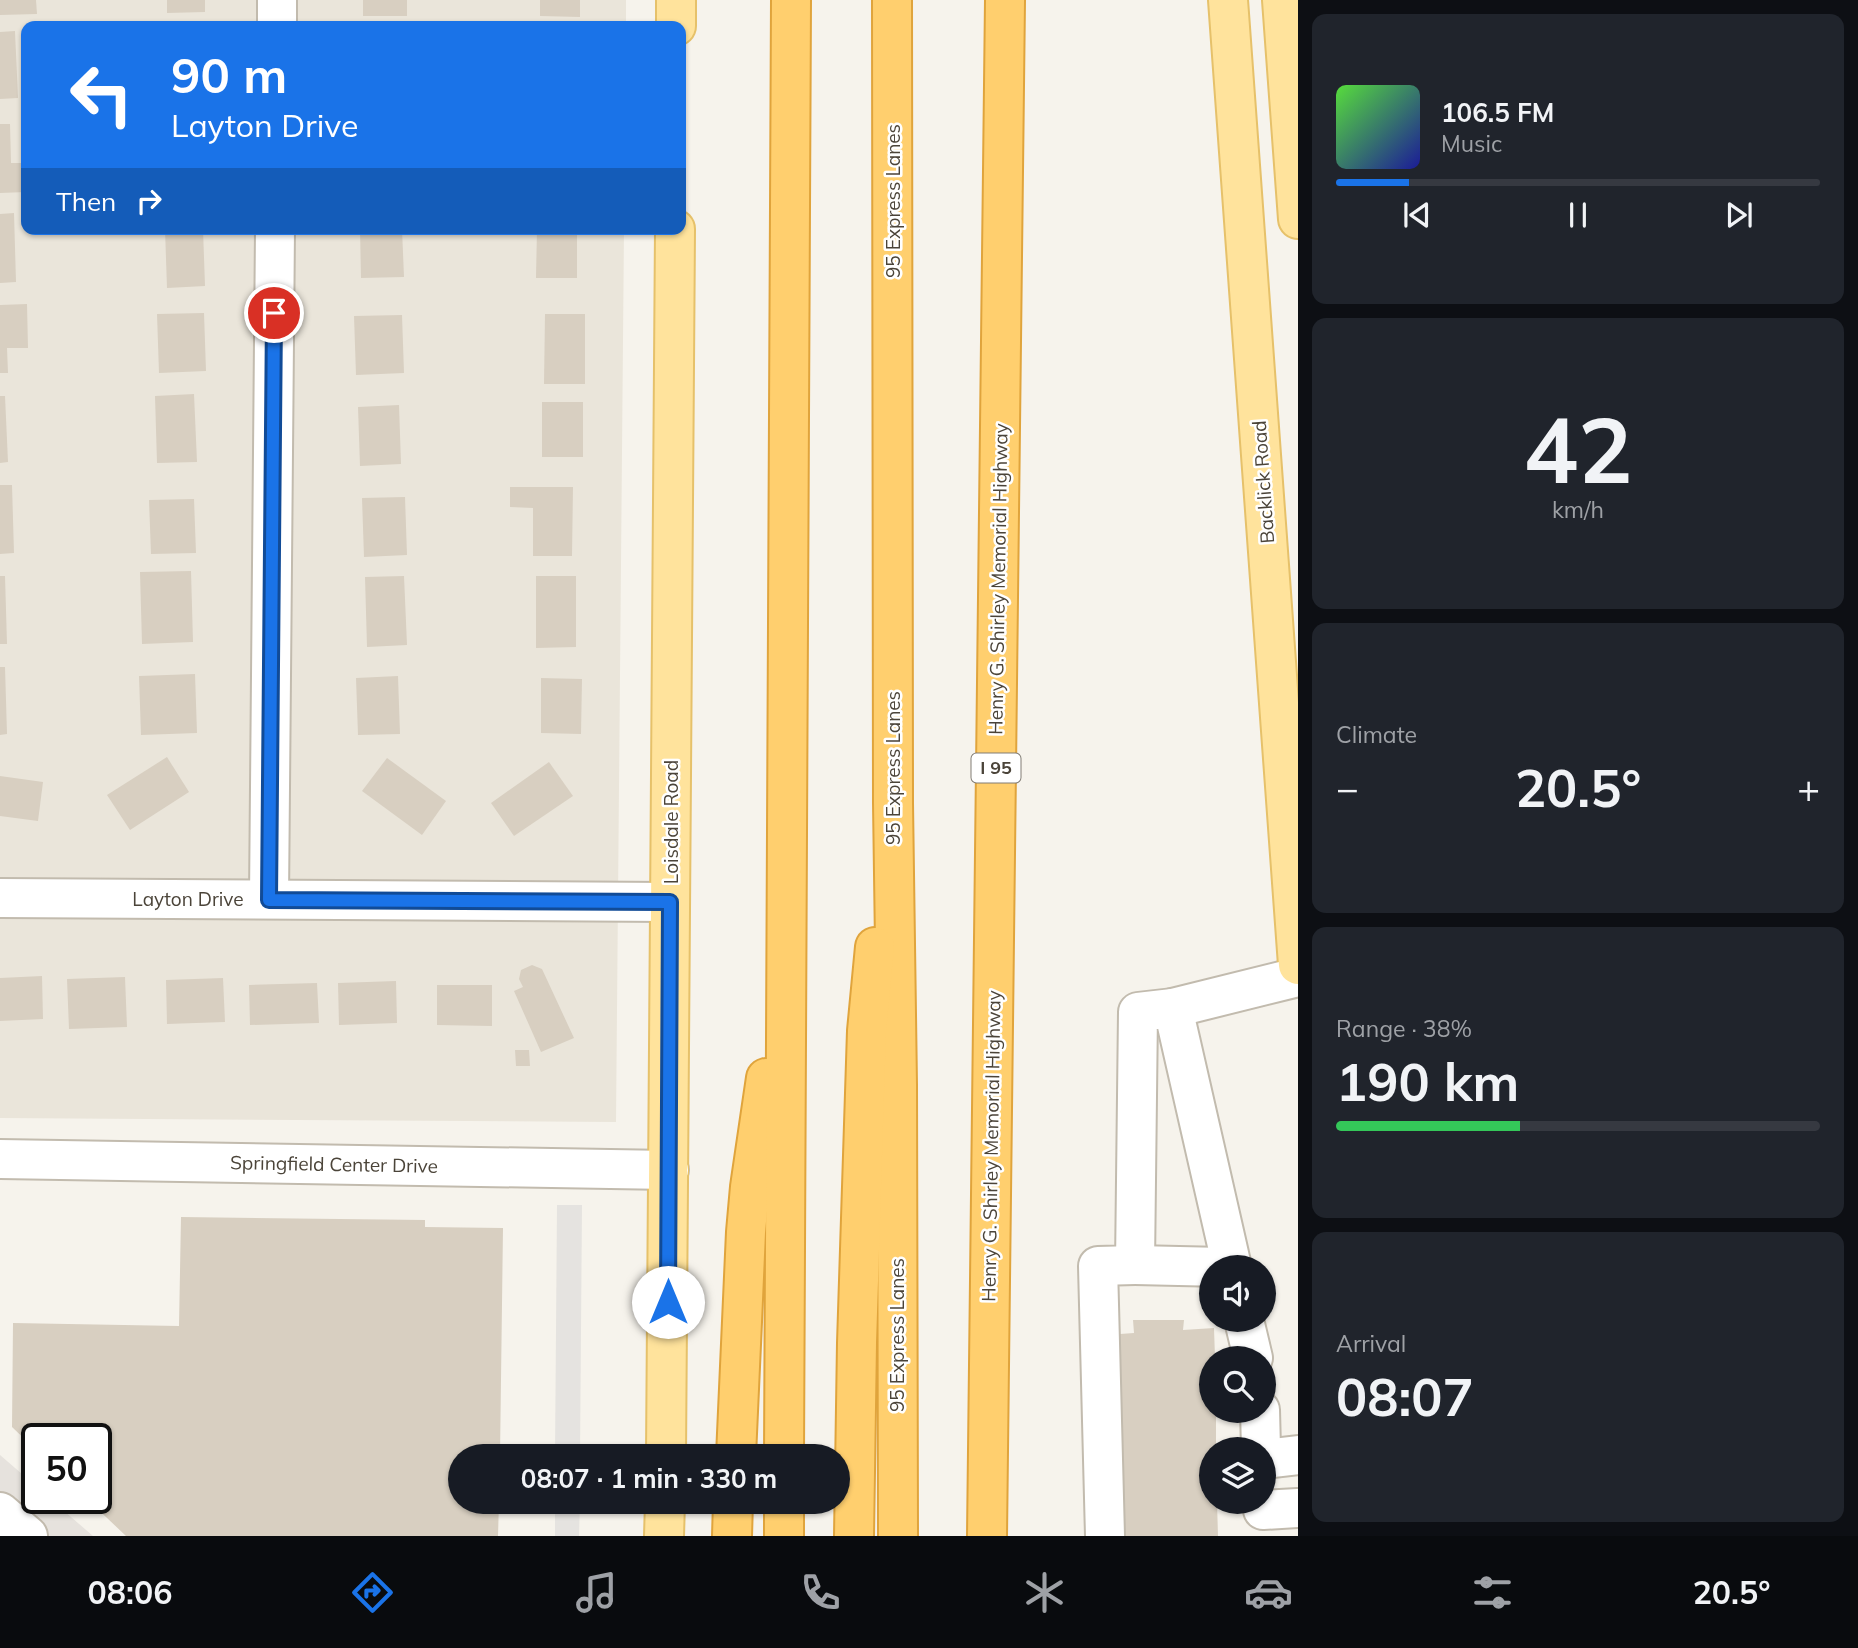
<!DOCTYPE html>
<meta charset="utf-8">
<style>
:root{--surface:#171b24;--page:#20242c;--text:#f1f3f6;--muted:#9ea1a6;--line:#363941;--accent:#1a73e8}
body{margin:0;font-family:Mulish,sans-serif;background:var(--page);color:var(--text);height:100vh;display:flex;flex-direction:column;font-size:26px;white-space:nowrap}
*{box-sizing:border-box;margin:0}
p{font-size:23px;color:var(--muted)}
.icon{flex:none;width:38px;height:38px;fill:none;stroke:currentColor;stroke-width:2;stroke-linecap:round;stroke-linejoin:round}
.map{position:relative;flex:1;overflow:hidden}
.sheet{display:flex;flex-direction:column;gap:14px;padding:14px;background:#0d0f14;width:560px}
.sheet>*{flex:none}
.hud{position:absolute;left:21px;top:21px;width:665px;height:214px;border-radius:14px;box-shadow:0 2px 5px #0004;background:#1a73e8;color:#fff;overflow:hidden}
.controls{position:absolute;left:1199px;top:1255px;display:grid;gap:14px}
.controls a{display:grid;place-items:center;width:77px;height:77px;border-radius:50%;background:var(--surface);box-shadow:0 2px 5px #0004;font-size:35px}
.speed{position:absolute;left:21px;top:1423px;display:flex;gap:14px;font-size:35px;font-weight:700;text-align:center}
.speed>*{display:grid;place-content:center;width:91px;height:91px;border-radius:50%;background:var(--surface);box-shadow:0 2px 5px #0004;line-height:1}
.speed .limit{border:4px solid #111;border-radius:10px;background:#fff;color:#111}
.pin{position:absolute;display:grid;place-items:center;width:60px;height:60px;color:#fff;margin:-30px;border:4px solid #fff;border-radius:50%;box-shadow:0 2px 7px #0007}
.me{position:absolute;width:77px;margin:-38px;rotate:0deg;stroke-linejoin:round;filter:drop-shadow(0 0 5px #0008)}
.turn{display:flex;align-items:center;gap:24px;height:147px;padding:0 35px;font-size:32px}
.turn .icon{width:91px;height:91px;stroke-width:2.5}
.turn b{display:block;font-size:49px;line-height:60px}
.then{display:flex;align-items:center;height:66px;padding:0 35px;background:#0003;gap:14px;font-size:26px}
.big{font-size:52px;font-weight:700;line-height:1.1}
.sheet .card{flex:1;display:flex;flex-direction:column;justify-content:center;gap:10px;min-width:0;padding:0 24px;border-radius:14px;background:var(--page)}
.sheet .dial{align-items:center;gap:0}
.dial b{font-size:91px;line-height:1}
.song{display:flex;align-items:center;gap:21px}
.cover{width:84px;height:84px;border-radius:10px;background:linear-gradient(135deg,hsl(110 70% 55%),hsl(240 70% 35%))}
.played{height:7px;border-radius:4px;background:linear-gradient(90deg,var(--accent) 15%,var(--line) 15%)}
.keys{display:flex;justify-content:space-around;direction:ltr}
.heat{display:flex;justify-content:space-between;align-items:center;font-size:38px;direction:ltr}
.charge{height:10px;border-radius:5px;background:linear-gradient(90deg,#34c759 38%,var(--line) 0)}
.trip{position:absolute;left:448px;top:1444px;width:402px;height:70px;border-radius:35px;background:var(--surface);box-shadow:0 2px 5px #0004;font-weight:700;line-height:70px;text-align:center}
.tabs{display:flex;height:112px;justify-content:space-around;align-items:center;background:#090b0e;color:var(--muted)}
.tabs .icon{width:49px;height:49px}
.tabs .current{color:var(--accent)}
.tabs b{font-size:32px;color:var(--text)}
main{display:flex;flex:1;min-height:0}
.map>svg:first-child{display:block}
.residential{fill:#eae5da}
.industrial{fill:#e6e2dd}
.parking{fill:#e5e3e0}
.building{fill:#d8cfc1}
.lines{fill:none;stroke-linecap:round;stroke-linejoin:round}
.minor-casing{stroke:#c2bbae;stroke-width:42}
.major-casing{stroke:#e6c16a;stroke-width:42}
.highway-casing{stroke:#e0a43c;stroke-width:42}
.minor{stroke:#fff;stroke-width:38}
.major{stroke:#ffe39c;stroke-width:38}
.highway{stroke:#ffcf6e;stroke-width:38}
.route-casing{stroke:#114b97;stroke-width:18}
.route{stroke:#1a73e8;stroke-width:12}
.labels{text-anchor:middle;stroke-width:5;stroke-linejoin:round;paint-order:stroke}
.shield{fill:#fff;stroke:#817c74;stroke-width:2}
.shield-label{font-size:18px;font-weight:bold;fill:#4b4439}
.street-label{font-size:19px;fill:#4b4439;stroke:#fff}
</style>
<main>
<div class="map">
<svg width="1298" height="1536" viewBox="0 0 1298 1536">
<rect width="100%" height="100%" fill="#f6f3ec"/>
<polygon class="residential" points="0,0 626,0 626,26 26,26 26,229 624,229 616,1122 0,1118"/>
<polygon class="industrial" points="0,1455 37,1487 37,1498 49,1498 93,1536 0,1536"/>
<g class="parking">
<polygon points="557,1205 582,1205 580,1456 555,1456"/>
<polygon points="555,1502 580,1502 579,1536 555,1536"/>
</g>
<g class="building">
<polygon points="0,0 36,0 37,14 0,15"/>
<polygon points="167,0 205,0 205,12 167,13"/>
<rect x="363" y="0" width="44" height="16"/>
<polygon points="540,0 580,0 580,17 540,16"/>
<polygon points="15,31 18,98 0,99 0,32"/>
<polygon points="0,124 10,124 11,163 26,163 26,192 0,193"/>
<polygon points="14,213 16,282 0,283 0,214"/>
<polygon points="165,229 203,229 205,286 167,288"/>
<polygon points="360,229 402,229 404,277 361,278"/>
<polygon points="537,229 577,229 577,278 536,278"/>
<polygon points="27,304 28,348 7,348 8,373 0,373 0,305"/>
<polygon points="204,313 206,371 159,373 157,314"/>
<polygon points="545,314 585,314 585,384 544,384"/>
<polygon points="402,315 404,373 356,375 354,316"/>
<polygon points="194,394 197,462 157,463 155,396"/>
<polygon points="0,396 5,396 8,462 0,463"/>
<rect x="542" y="402" width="41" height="55"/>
<polygon points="399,405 401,464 360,466 358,407"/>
<polygon points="0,485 12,485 14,553 0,554"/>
<polygon points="510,487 573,487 572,556 533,556 533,508 510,507"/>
<polygon points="405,497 407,555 364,557 362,498"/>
<polygon points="194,499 196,553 151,554 149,500"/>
<polygon points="191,571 193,642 142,644 140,572"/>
<polygon points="0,576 5,576 7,644 0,644"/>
<polygon points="404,576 407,645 367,647 365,577"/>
<polygon points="536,576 576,576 576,647 536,648"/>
<polygon points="0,667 5,667 7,734 0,735"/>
<polygon points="195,674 197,733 141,735 139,676"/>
<polygon points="398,676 400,734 358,735 356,678"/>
<polygon points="541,678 582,679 581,734 541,733"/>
<polygon points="167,757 189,792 130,830 107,795"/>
<polygon points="387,758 446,801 422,835 362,791"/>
<polygon points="549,762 573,796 514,836 491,803"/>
<polygon points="0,776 43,782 38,821 0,816"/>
<polygon points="532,965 542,969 574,1038 541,1052 514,991 523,987 519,979 521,970"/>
<polygon points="42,976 43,1019 0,1021 0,978"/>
<polygon points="125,977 127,1027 69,1029 67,979"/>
<polygon points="223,978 225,1022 167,1024 166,980"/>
<polygon points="396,981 397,1023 339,1025 338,983"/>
<polygon points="317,983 319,1023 250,1025 249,985"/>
<polygon points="437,985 492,985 492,1026 437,1025"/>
<polygon points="515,1050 529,1050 530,1066 516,1066"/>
<polygon points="181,1217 425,1220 425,1227 503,1228 500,1456 460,1456 460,1502 499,1502 498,1536 126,1536 86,1498 96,1498 96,1438 37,1438 37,1451 12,1427 13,1323 179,1326"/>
<polygon points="1133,1320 1184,1320 1183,1330 1214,1328 1215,1358 1211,1358 1211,1410 1216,1410 1216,1449 1211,1449 1211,1502 1217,1502 1218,1536 1111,1536 1106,1335 1134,1333"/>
</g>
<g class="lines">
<defs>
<g id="minor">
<polyline points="277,26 277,0"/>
<polyline points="0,898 670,902"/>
<polyline points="269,899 275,229"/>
<polyline points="0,1159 669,1170"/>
<polyline points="1135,1265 1223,1267"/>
<polyline points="1232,1267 1173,1008 1298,977"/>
<polyline points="1244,1320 1253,1358"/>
<polyline points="1260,1410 1261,1449"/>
<polyline points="1264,1459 1298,1455"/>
<polyline points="1263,1510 1298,1508"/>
<polyline points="0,1512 28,1536"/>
<polyline points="1105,1536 1098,1266 1135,1265 1138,1012 1173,1008"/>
</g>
<g id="major">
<polyline points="1228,0 1298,965"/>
<polyline points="1282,0 1298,219"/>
<polyline points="676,26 676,0"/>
<polyline points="666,1456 675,229"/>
<polyline points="664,1536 665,1502"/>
</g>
<g id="highway">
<polyline points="892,0 893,803 897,1085 898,1536"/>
<polyline points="736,1456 746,1232 750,1187 766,1078"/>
<polyline points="784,1456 791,0"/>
<polyline points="732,1536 733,1502"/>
<polyline points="784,1536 784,1502"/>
<polyline points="854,1536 857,1343 867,1031 875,947"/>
<polyline points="987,1536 1005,0"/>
</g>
</defs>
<use href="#minor" class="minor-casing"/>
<use href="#major" class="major-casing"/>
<use href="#highway" class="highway-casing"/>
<use href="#minor" class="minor"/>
<use href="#major" class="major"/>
<use href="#highway" class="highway"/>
</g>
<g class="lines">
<defs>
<polyline id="route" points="274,313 269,900 670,902 668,1302"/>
</defs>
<use href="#route" class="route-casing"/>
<use href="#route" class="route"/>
</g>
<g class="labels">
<rect class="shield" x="971.5" y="753.5" width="49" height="29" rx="5"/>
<g class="shield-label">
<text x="996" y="774">I 95</text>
</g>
<g class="street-label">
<text transform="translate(893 201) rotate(-90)" y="7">95 Express Lanes</text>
<text transform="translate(1263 482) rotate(-94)" y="7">Backlick Road</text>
<text transform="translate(998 579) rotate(-89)" y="7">Henry G. Shirley Memorial Highway</text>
<text transform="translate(893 768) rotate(-90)" y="7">95 Express Lanes</text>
<text transform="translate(671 822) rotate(-90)" y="7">Loisdale Road</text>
<text x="188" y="906">Layton Drive</text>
<text transform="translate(991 1146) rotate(-89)" y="7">Henry G. Shirley Memorial Highway</text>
<text transform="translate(334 1164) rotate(1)" y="7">Springfield Center Drive</text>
<text transform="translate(897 1335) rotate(-90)" y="7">95 Express Lanes</text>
</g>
</g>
</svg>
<div class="controls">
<a><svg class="icon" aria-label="sound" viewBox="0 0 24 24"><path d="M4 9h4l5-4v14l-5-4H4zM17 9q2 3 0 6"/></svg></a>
<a><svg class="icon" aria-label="search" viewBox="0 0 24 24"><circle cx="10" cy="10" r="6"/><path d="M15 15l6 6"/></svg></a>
<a><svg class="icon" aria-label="layers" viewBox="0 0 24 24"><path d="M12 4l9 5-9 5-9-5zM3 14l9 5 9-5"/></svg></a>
</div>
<div class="speed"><div class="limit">50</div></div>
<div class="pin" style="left:274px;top:313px;background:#d93025"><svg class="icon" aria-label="arrive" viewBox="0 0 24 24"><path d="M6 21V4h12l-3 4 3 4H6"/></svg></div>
<svg class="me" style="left:668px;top:1302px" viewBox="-20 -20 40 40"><circle r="19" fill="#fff"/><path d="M0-13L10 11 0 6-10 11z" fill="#1a73e8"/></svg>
<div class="trip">08:07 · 1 min · 330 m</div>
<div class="hud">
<div class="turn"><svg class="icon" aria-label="left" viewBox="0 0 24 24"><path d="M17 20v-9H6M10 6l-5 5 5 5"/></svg><div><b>90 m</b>Layton Drive</div></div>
<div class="then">Then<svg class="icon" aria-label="right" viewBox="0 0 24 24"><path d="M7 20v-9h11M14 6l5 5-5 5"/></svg></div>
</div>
</div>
<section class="sheet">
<div class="card">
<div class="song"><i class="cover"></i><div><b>106.5 FM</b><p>Music</p></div></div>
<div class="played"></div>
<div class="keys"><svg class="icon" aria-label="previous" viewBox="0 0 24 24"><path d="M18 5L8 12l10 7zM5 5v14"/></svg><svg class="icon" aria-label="pause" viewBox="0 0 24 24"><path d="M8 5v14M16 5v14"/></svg><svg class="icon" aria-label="next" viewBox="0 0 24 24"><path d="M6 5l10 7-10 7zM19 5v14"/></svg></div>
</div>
<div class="card dial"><b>42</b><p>km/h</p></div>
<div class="card"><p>Climate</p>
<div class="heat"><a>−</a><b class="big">20.5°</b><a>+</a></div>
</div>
<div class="card"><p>Range · 38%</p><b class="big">190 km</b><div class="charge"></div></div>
<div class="card"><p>Arrival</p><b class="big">08:07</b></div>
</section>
</main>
<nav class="tabs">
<b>08:06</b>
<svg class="icon current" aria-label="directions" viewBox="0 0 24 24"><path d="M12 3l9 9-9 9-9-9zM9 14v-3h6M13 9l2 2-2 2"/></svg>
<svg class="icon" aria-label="music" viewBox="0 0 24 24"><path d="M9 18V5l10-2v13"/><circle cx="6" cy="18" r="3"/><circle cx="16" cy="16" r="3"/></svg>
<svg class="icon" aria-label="phone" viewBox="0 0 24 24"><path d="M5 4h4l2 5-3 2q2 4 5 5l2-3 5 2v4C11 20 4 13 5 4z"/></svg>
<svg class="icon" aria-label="climate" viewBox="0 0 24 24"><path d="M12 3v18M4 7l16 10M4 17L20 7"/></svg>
<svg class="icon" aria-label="car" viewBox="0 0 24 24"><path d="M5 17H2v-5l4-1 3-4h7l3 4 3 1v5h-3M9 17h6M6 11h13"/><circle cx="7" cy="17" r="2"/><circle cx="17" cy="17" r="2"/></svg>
<svg class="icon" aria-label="filters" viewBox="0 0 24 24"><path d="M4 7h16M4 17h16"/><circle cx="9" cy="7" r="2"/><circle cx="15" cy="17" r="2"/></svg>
<b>20.5°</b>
</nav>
